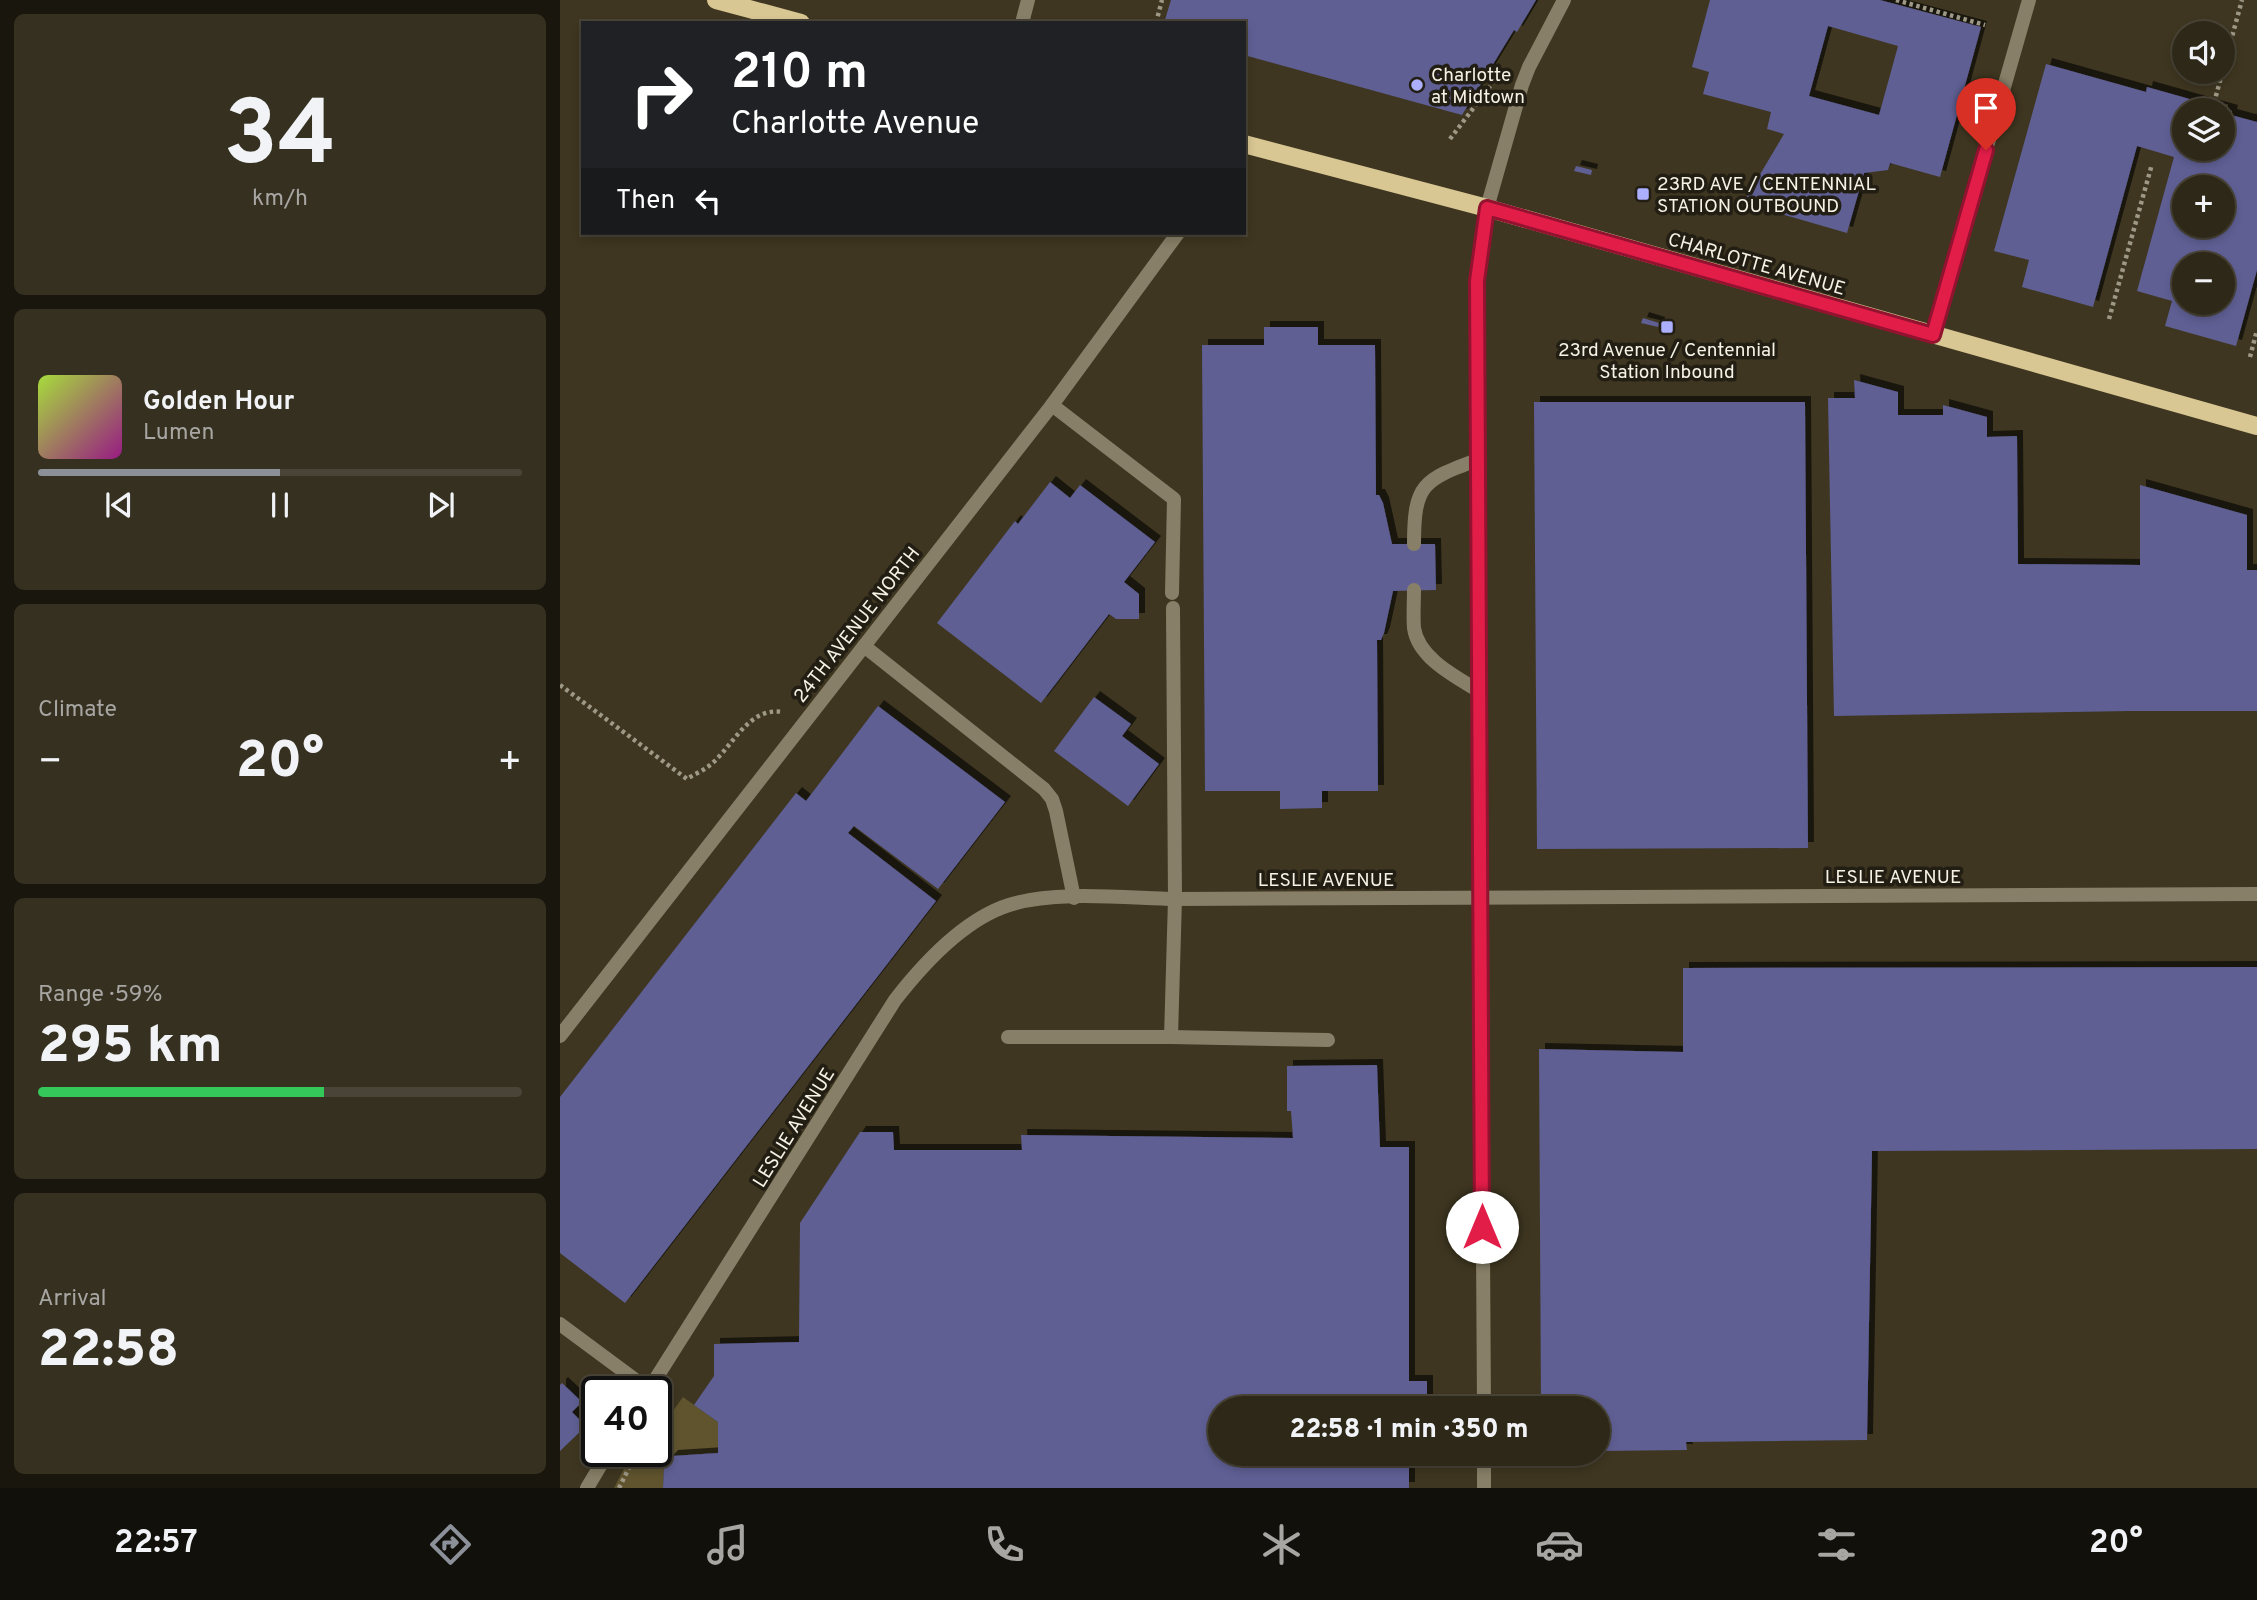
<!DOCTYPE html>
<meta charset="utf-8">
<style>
:root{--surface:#2e2818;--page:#363021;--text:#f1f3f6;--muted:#a7a6a2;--line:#494437;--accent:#8c9099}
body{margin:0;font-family:Overpass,sans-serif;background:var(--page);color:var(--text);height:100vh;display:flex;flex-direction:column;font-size:26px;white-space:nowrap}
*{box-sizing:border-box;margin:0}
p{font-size:23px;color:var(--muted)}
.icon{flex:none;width:38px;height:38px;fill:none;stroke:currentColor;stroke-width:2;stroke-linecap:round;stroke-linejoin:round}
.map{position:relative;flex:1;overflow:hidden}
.panel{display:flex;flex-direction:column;gap:14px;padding:14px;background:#19160d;width:560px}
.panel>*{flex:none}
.top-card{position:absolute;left:21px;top:21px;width:665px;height:214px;border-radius:0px;box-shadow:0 4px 10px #0003,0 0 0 2px var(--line);background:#202124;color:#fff;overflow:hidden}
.tools{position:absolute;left:1612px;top:21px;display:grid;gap:14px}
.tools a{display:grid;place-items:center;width:63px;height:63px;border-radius:50%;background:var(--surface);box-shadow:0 4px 10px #0003,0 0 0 2px var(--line);font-size:35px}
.speed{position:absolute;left:21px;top:1376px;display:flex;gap:14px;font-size:35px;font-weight:700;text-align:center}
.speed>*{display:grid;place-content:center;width:91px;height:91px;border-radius:50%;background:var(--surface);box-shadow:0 4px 10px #0003,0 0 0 2px var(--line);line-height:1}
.speed .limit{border:4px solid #111;border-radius:10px;background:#fff;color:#111}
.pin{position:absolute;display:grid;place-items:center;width:60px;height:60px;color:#fff;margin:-72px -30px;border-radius:50% 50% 50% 0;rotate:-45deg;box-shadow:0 0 7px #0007}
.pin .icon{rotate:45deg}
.me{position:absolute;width:77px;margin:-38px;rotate:0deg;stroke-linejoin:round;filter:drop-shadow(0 0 5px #0008)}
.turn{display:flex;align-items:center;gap:24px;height:147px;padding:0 35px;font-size:32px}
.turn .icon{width:91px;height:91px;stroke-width:2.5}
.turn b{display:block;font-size:49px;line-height:60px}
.then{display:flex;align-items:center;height:66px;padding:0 35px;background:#0003;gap:14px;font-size:26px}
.big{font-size:52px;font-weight:800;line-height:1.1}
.panel .card{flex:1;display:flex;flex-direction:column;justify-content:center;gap:10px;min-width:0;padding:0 24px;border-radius:10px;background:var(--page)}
.panel .dial{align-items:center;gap:0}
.dial b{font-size:91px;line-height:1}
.song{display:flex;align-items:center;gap:21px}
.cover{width:84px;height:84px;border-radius:10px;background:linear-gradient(135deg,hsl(80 70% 55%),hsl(310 70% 35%))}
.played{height:7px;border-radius:4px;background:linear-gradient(90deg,var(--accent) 50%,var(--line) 50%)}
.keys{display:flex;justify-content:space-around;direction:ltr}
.heat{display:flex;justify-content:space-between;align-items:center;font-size:38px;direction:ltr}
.charge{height:10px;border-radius:5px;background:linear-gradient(90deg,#34c759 59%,var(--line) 0)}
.trip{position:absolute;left:648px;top:1396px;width:402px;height:70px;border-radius:35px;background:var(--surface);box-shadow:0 4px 10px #0003,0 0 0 2px var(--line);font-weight:800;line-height:70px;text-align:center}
.tab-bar{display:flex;height:112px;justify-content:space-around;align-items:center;background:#12100a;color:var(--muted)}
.tab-bar .icon{width:49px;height:49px}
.tab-bar .current{color:var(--accent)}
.tab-bar b{font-size:32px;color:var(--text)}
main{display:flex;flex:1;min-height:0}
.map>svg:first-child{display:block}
.green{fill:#60542e}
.building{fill:#5e5f94;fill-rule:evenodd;filter:url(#shadow)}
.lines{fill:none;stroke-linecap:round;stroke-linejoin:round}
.path{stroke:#9e9987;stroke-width:4.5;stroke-dasharray:3.5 3.5;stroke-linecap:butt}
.service{stroke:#877f67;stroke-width:14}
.minor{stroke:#877f67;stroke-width:14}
.tertiary{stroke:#877f67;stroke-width:14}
.primary{stroke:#d8c693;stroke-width:18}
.route-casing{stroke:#92132f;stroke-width:18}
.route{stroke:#e11d48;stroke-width:12}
.poi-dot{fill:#acaffb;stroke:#221e14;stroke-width:2.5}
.labels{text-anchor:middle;stroke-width:7;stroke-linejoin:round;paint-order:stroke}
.poi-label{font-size:19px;fill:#f6f2e4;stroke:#221e14;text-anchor:start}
.street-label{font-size:19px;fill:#f6f2e4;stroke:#221e14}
</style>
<main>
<section class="panel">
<div class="card dial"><b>34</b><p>km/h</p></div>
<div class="card">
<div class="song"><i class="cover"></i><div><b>Golden Hour</b><p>Lumen</p></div></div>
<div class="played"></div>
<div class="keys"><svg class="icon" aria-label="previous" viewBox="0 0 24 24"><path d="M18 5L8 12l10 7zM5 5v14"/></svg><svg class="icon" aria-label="pause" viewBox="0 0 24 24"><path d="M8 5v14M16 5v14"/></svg><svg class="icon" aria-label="next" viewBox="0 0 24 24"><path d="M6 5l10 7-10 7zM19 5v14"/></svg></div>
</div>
<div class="card"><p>Climate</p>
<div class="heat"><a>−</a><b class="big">20°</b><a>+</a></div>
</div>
<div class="card"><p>Range · 59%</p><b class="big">295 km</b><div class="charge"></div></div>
<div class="card"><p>Arrival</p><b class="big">22:58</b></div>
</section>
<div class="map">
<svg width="1697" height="1488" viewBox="0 0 1697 1488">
<defs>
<filter id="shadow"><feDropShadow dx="6" dy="-6" stdDeviation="0" flood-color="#0009"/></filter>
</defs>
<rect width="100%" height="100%" fill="#3e3620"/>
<path class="green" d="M123,1397L158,1422V1453L112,1456L104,1465L103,1488H54C66,1466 69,1451 96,1451V1434Z"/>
<g class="building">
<polygon points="611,0 976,0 957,32 954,30 902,115 684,55 684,23 604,23"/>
<path d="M1150,0H1320L1421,27L1380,177L1330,163L1328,170L1304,173L1287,233L1183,203L1224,134L1207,129L1211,112L1143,94L1149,72L1132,67ZM1268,26L1338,46L1319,115L1249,96Z"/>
<path d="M1486,64L1586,92L1587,87L1672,111L1671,115L1697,122V270L1676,346L1605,326L1612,301L1577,291L1614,157L1577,146L1533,307L1462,287L1469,260L1434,251ZM1624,110H1662V149H1624ZM1624,187H1662V226H1624ZM1624,264H1662V303H1624Z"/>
<polygon points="1016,166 1032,170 1031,175 1014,171"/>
<polygon points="1083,318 1099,323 1098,327 1081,323"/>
<polygon points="704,327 758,327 758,345 815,345 816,495 819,495 823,503 832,544 875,544 876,590 833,591 824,633 821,640 817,640 818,791 762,791 762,808 720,809 720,791 645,791 642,345 704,345"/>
<polygon points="1294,380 1338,392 1338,415 1383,415 1383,405 1427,417 1427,437 1457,436 1458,564 1580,565 1580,485 1687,515 1687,570 1697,570 1697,711 1570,711 1274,716 1268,398 1295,398"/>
<polygon points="974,402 1245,402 1248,848 977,849"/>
<polygon points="490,482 510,498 520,485 595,542 564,582 579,594 579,619 556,619 549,614 481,703 377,623 455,521 458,524"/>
<polygon points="534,697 571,724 562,736 599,764 568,806 494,751"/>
<polygon points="318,706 445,802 378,889 294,826 288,833 376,901 65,1303 0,1253 0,1097 236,793 246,801"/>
<polygon points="1697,967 1697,1149 1312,1151 1307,1440 1126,1442 1127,1450 1038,1451 1038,1409 981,1409 979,1049 1123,1052 1123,968"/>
<polygon points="817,1065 820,1147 849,1147 849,1381 867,1381 867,1409 660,1409 660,1454 849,1454 849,1488 103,1488 104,1465 112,1456 158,1453 158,1422 134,1405 154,1376 154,1344 239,1342 240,1223 300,1132 333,1132 334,1150 462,1150 461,1135 733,1138 731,1111 727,1111 727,1066"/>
<polygon points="2,1383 22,1402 12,1412 26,1426 0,1451 0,1385"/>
</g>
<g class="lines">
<g class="path">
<polyline points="1336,0 1425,25"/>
<polyline points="596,23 602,0"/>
<polyline points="1654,103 1682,0"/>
<polyline points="890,139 940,73"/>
<polyline points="1549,319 1592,164"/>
<polyline points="1690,357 1697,330"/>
<path d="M0,685L127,779C133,775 140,772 146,768C171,752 186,706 223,712"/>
<polyline points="59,1488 70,1466 79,1458 99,1457"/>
</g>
<g class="service">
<polyline points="462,23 468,0"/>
<polyline points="927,208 962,85 969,67 1004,0"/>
<polyline points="492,405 614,499 612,593"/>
<path d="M854,544C854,484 863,480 917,460"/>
<path d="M854,590C854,602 853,616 854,628C858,658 896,677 919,691"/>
<polyline points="304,646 484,789 492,799 496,811 514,898"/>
<polyline points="448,1037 611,1037 615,899 613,608"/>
<polyline points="611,1037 768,1040"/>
<polyline points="0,1324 89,1390"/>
</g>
<g class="minor">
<polyline points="1373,335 1469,0"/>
<polyline points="0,1036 492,405 618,233"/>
<path d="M88,1391L335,1000C363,964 405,919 449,905C494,890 567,898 615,899L1697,894"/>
<polyline points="27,1488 49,1451"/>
</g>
<g class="tertiary">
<polyline points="924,1409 917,281 927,208"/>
<polyline points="924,1454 924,1488"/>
</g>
<g class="primary">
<polyline points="156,0 241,23"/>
<polyline points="684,144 927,208 1697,426"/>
</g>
</g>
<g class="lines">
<defs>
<polyline id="route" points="922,1227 917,281 927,208 1373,335 1426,150"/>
</defs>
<use href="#route" class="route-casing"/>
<use href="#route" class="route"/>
</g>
<g class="poi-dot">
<circle cx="857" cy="85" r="7"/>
<rect x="1076" y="187" width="14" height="14" rx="3.5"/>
<rect x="1100" y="320" width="14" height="14" rx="3.5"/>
</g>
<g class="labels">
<g class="poi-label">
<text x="871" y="81">Charlotte<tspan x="871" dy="22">at Midtown</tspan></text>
<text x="1097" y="190">23RD AVE / CENTENNIAL<tspan x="1097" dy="22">STATION OUTBOUND</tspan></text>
<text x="1107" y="356" text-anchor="middle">23rd Avenue / Centennial<tspan x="1107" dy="22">Station Inbound</tspan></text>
</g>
<g class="street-label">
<text transform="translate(1197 263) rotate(16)" y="7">CHARLOTTE AVENUE</text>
<text transform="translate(296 624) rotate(-52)" y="7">24TH AVENUE NORTH</text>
<text x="1333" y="883">LESLIE AVENUE</text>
<text x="766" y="886">LESLIE AVENUE</text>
<text transform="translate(233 1127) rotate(-58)" y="7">LESLIE AVENUE</text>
</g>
</g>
</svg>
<div class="tools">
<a><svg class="icon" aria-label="sound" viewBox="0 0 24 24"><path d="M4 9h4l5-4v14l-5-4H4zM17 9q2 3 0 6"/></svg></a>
<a><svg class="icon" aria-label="layers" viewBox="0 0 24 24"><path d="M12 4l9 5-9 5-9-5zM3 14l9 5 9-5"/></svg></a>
<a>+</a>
<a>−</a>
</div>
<div class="speed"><div class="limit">40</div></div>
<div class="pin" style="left:1426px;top:150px;background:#d93025"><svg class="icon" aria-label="arrive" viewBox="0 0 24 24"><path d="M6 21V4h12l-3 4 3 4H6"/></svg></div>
<svg class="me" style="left:922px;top:1227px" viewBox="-20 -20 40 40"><circle r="19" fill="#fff"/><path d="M0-13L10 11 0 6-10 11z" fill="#e11d48"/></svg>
<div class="trip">22:58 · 1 min · 350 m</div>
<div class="top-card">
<div class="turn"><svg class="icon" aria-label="right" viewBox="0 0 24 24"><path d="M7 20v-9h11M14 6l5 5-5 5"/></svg><div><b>210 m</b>Charlotte Avenue</div></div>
<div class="then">Then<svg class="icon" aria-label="left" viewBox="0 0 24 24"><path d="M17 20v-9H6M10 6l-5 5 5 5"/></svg></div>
</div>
</div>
</main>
<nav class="tab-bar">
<b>22:57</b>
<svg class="icon current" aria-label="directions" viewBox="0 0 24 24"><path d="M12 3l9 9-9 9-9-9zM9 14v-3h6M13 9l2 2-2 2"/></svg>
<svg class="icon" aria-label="music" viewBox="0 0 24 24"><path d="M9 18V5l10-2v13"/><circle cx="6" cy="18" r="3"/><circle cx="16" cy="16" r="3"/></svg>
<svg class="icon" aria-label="phone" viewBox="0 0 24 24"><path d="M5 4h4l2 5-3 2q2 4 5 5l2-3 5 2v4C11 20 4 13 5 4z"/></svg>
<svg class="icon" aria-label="climate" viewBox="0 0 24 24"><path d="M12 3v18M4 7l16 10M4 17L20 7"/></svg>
<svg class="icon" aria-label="car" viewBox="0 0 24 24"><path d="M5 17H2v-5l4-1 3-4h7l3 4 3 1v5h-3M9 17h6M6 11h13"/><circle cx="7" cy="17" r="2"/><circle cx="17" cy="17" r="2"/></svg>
<svg class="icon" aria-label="filters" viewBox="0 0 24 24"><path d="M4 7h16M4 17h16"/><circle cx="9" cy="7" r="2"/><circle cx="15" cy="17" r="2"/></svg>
<b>20°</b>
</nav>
